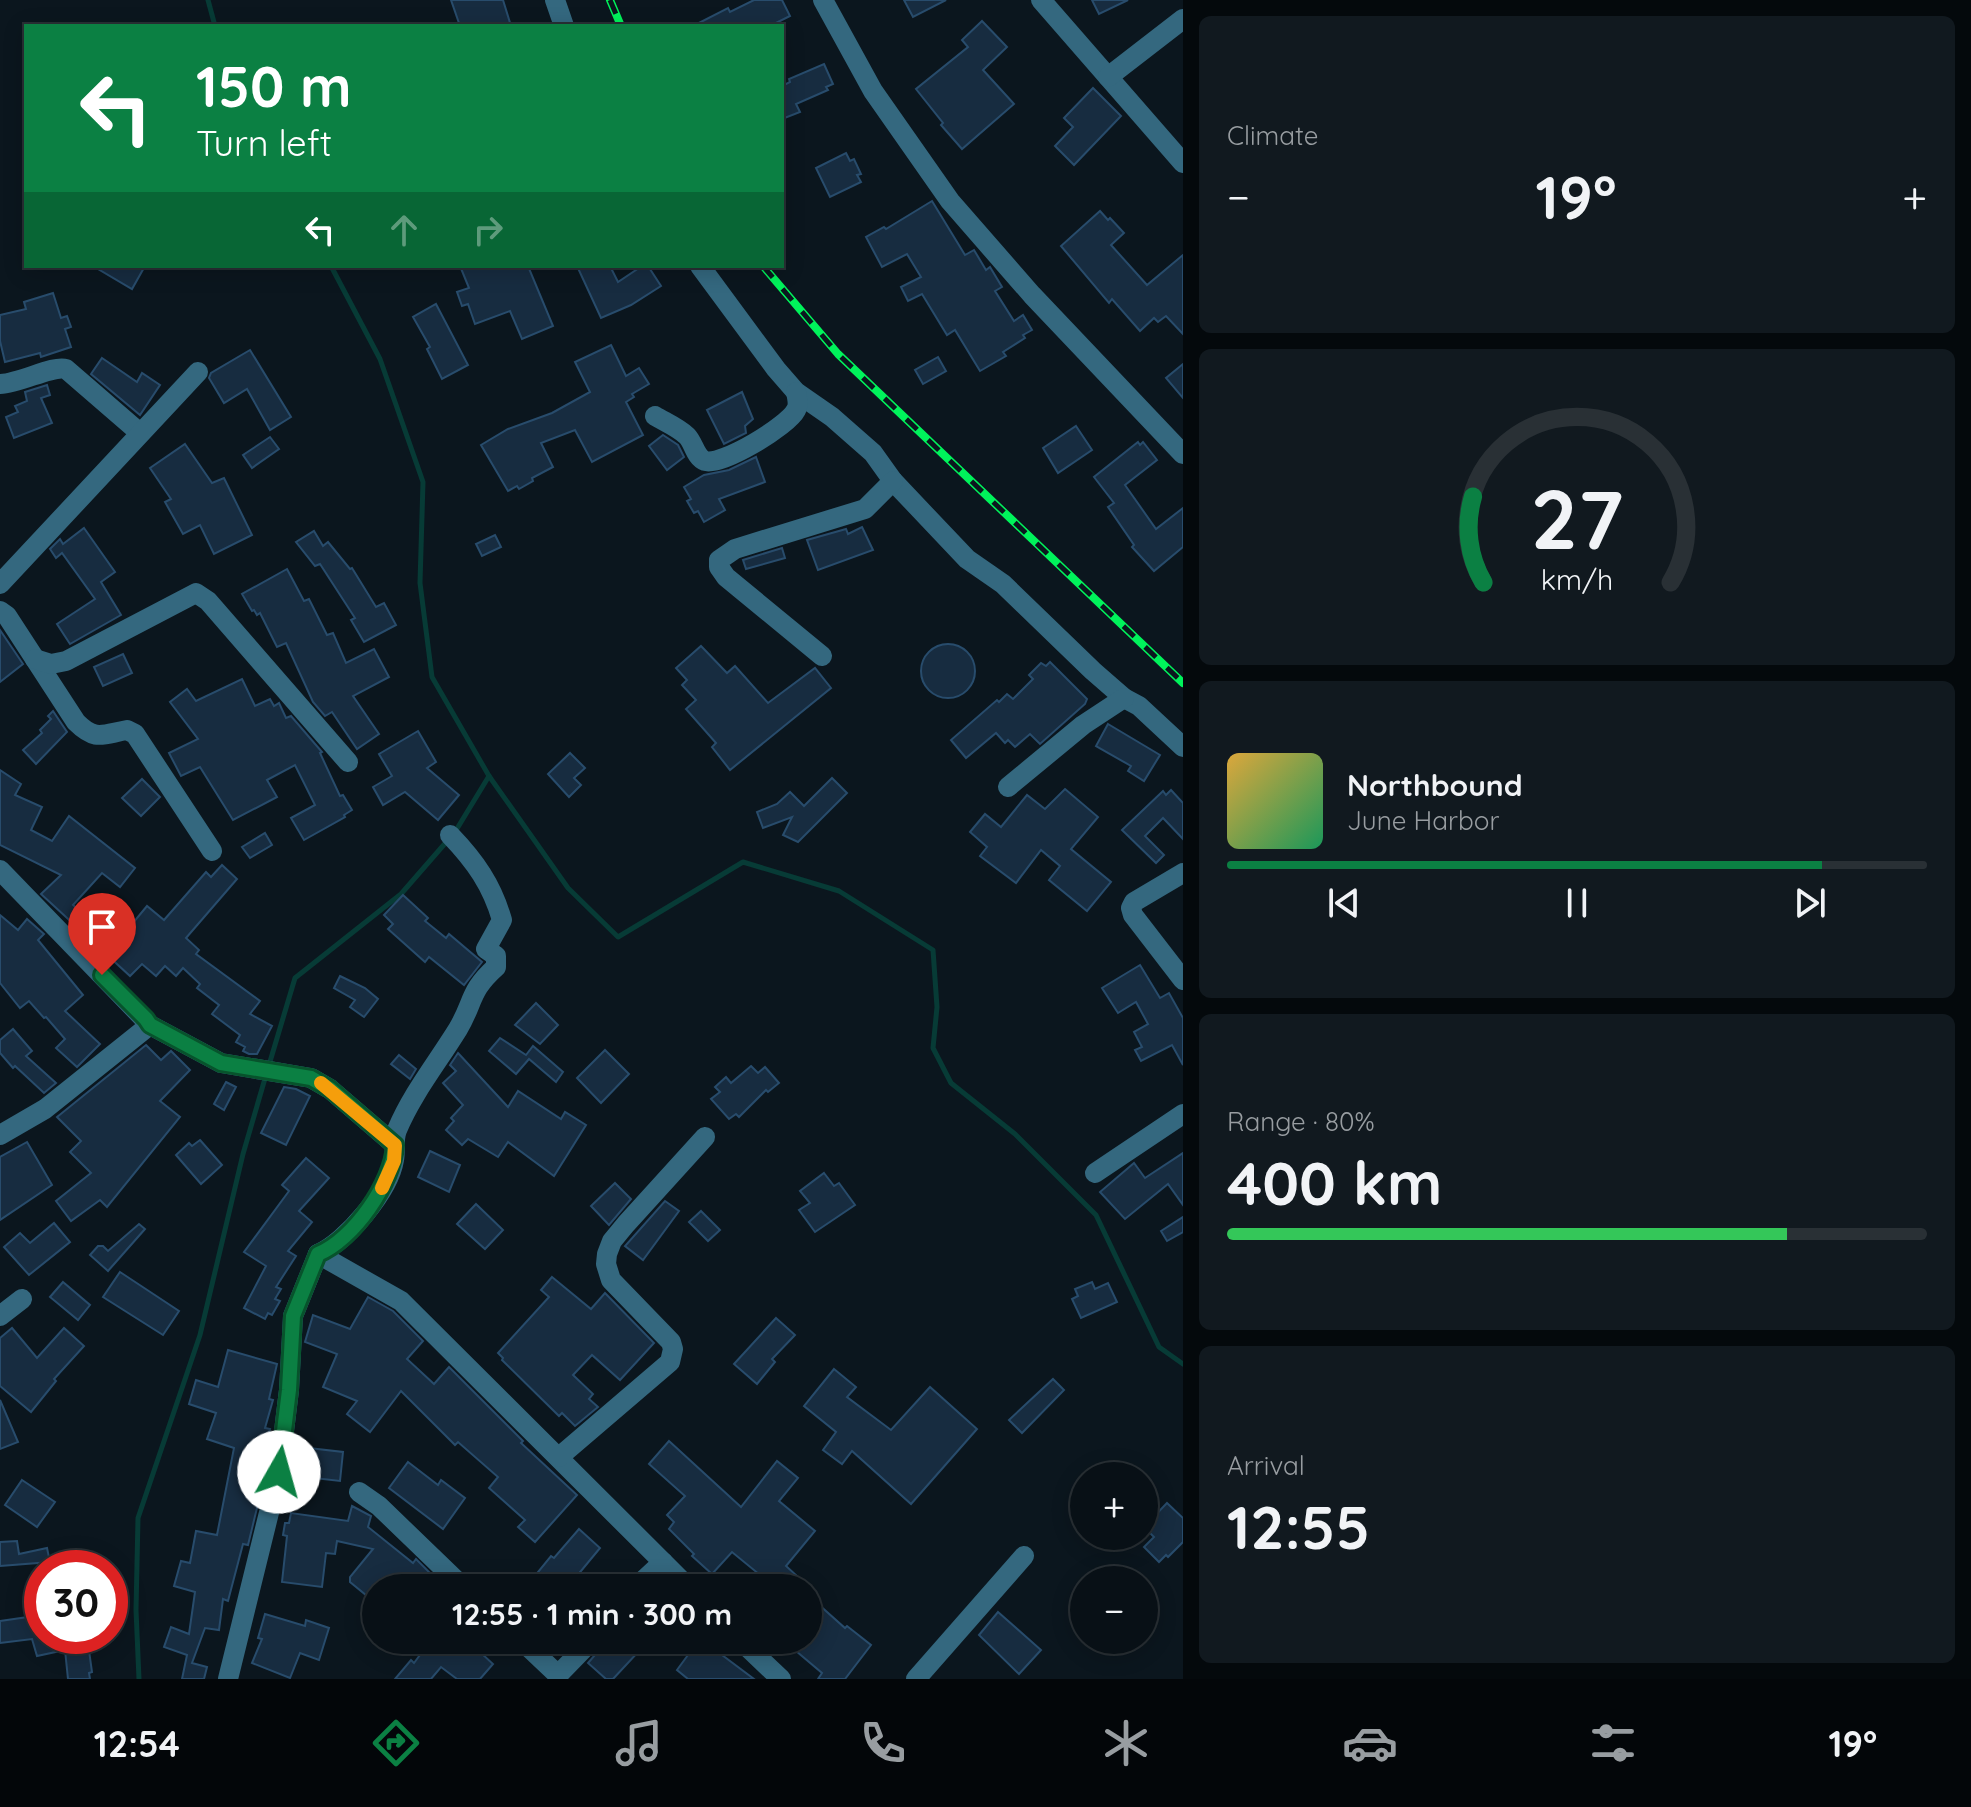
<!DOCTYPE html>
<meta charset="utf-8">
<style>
:root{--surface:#081016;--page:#11191f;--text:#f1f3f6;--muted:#989da1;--line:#293035;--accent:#0b8043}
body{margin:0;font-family:Quicksand,sans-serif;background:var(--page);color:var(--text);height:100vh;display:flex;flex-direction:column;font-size:30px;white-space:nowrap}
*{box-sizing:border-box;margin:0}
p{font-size:26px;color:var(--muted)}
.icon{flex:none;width:44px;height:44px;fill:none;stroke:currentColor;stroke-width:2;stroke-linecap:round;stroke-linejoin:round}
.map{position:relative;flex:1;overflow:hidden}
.drawer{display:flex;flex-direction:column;gap:16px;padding:16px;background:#04090c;width:788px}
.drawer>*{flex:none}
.hud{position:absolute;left:24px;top:24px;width:760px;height:244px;border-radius:0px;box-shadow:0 4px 20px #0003,0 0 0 2px var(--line);background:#0b8043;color:#fff;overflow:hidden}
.controls{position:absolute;left:1070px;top:1462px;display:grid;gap:16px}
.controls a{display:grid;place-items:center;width:88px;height:88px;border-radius:50%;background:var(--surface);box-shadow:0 4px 20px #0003,0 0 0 2px var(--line);font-size:40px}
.speed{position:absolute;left:24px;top:1550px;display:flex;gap:16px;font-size:40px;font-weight:700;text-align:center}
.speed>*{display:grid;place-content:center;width:104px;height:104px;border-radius:50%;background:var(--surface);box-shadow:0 4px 20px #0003,0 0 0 2px var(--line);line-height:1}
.speed .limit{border:12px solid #d22;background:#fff;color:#111}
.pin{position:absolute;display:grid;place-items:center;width:68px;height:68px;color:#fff;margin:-82px -34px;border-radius:50% 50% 50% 0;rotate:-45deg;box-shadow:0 0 8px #0007}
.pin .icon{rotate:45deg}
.me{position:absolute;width:88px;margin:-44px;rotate:7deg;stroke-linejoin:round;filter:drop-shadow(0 0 6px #0008)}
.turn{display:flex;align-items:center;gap:28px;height:168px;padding:0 40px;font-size:36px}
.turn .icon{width:104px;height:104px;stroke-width:2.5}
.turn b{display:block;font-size:56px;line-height:68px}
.lanes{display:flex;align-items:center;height:76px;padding:0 40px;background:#0003;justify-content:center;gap:40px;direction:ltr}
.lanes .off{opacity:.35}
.big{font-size:60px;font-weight:800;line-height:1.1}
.drawer .widget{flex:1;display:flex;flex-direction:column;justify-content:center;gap:12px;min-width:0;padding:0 28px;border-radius:12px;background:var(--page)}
.drawer .dial{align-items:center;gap:0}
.dial svg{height:208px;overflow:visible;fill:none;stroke:var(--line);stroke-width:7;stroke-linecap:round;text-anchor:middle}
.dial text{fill:var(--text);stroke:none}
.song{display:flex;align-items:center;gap:24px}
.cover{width:96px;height:96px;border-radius:12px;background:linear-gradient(135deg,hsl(40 70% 55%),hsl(150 70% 35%))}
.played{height:8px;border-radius:4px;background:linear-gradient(90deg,var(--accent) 85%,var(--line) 85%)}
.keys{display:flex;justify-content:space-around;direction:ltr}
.heat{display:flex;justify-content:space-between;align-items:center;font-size:44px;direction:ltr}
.charge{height:12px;border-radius:6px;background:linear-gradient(90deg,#34c759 80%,var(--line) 0)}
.trip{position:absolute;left:362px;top:1574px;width:460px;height:80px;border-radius:40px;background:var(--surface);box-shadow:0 4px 20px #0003,0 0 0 2px var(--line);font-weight:800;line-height:80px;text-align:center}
.tab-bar{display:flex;height:128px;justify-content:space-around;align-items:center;background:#030609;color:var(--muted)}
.tab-bar .icon{width:56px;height:56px}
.tab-bar .selected{color:var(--accent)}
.tab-bar b{font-size:36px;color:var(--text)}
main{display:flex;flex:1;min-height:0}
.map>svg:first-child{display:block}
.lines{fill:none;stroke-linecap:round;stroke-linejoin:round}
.stream{stroke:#073b36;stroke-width:5}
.building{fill:#172c40;stroke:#284c6c;stroke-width:2}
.minor{stroke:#34687f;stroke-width:20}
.rail-casing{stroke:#00f35b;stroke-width:8}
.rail{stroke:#0b161e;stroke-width:5;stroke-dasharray:15;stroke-linecap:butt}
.route-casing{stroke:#07532c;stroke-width:20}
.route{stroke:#0b8043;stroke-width:14}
.slow{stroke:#f59e0b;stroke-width:14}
</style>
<main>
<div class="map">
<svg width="1183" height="1679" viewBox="0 0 1183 1679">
<rect width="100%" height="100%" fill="#0b161e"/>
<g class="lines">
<g class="stream">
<polyline points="208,0 215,26"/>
<polyline points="331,266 380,359 423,482 420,583 432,677 489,776 568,888 618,937 743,862 839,891 933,950 937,1007 933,1048 951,1083 1015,1134 1096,1215 1159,1347 1183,1364"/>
<polyline points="455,832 489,776"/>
<polyline points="269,1065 295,978 401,894 448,840"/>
<polyline points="139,1679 136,1610 138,1518 200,1335 243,1154 266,1075"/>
</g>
</g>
<g class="building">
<polygon points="451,0 503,0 511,26 460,26"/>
<polygon points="754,0 782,0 790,16 770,26 693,26 728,8 730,12"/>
<polygon points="904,0 946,0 913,17"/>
<polygon points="1092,0 1128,0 1099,14"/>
<polygon points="982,21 1007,47 983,70 1014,104 962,149 941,125 943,123 916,89 968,47 962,40"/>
<polygon points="824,64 833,84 826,87 828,90 796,104 800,112 782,119 782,86 790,82 789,79"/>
<polygon points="1093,88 1121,116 1074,165 1055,146 1073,127 1064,118"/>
<polygon points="846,153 850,161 854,159 861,174 857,175 861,182 830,197 816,168"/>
<polygon points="932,201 965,255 974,250 986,270 990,267 1002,287 995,291 1014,321 1023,315 1032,330 1023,335 1025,338 1003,352 1006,356 980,371 955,330 947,335 922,294 908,301 901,287 921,277 907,254 882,267 866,237 884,227 886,229"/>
<polygon points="1100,211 1108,220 1110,218 1124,233 1111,245 1147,285 1183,255 1183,334 1166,316 1158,322 1154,318 1140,331 1112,299 1109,303 1061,246"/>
<polygon points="93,266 145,266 132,289"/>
<polygon points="460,266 528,266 553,326 522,339 510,311 475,324 468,304 462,306 457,292 469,288"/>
<polygon points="577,266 610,266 618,282 642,266 648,266 661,286 631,305 601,318"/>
<polygon points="53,293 61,318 67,316 71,327 65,329 71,347 41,357 40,353 5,362 0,341 0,315 26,309 24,302"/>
<polygon points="436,304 468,365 442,379 427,349 430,347 413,317"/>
<polygon points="611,345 626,376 639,368 649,384 632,394 634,397 626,402 643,435 592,462 575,430 541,443 553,467 532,478 533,481 519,489 517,486 508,491 481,445 508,429 552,413 590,392 575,362"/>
<polygon points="250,350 291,417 270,430 247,389 224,403 209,378 211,373"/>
<polygon points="938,357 946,371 923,384 915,370"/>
<polygon points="102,358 137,382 142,373 160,385 140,415 91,374"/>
<polygon points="1183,364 1183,398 1166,378"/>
<polygon points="47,385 50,395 41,398 52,423 14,438 6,417 18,412 15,406 27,401 25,392"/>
<polygon points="742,392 753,419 745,426 746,433 724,444 707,410"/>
<polygon points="1076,426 1092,450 1058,473 1043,448"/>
<polygon points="663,435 678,445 684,457 667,470 649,446"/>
<polygon points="270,437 279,449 252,468 243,455"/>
<polygon points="1138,442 1140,445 1143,442 1157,460 1125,485 1156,529 1183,508 1183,547 1154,571 1132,547 1134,545 1108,507 1114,503 1094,477"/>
<polygon points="185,444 212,483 224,478 252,535 214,554 200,525 183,534 165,502 171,499 150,468"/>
<polygon points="756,457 765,482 719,499 725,510 704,522 698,511 694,513 687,501 691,499 684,487 704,475 729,470"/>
<polygon points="862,527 873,550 818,570 807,540 846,529 848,534"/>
<polygon points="84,528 115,572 101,582 121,615 70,644 57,624 95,599 62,553 56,558 50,549 60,539 63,544"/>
<polygon points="314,531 323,546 328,542 350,569 352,568 376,607 384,603 396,625 364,642 351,620 355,618 320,564 315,566 296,542"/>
<polygon points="495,535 501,547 482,556 476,544"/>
<polygon points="782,548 785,558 746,569 743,560"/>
<polygon points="287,569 304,601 309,599 327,635 333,633 346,663 374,649 389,677 353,696 379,734 357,749 332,712 325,716 313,702 286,643 277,647 260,613 257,615 254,610 252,611 242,594"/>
<polygon points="0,630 23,664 0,682"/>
<circle cx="948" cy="671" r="27"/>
<polygon points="701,646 727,673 735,666 768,703 815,668 831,688 730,770 712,747 716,743 686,709 696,700 682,685 687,680 676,668"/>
<polygon points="123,654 132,673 103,686 94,667"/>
<polygon points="1050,662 1087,699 1085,704 1040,744 1030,734 1015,747 1008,740 1005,743 996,733 966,758 951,740 997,700 999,702 1007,694 1013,699 1033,679 1029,675 1041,663 1046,666"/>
<polygon points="242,679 255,706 270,699 274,706 279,703 286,718 291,716 322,752 320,753 340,796 343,795 352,810 344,815 345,817 304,840 291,818 315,805 295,765 267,780 277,797 233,820 200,767 181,776 169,753 198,739 170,702 187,689 196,701"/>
<polygon points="53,711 67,732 36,764 23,750 42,733 40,730 51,719 48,716"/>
<polygon points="1108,724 1160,755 1144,781 1128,771 1131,766 1096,746"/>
<polygon points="418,731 436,762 427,768 459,795 438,820 405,792 383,805 373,787 392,776 379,754"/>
<polygon points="570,753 585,768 574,778 581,785 569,797 548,774"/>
<polygon points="0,770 21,784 15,795 42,807 31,830 52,841 69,816 135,868 120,887 102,873 73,905 113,939 126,927 128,929 147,906 164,920 206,872 211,877 222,865 237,879 186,938 199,950 196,954 260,1001 250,1014 272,1026 257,1054 249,1054 243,1051 245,1047 236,1042 240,1035 212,1014 219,1005 197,988 200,984 183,968 176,976 165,966 156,976 142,964 130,976 41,894 61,875 0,845"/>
<polygon points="832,778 847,793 798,842 783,835 792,817 763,828 757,812 777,804 790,792 804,806"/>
<polygon points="142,779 160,797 141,816 122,798"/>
<polygon points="1065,789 1098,817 1071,849 1111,882 1087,911 1049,880 1060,866 1041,850 1016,883 980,856 987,847 970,832 985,814 1001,827 1027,795 1045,809"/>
<polygon points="1171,790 1183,803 1183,839 1163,818 1145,836 1164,855 1156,863 1122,830 1163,791 1166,795"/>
<polygon points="265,833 272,845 250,858 242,847"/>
<polygon points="403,895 428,918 425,921 446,938 449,934 482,962 464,985 429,957 425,962 388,929 393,924 384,915"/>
<polygon points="0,915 18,930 27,919 44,934 38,940 83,995 65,1011 100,1044 77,1067 56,1048 65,1039 46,1017 44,1018 29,1001 20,1008 0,983"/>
<polygon points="1140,965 1160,998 1169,993 1183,1018 1183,1065 1172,1045 1141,1061 1135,1050 1142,1047 1134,1032 1148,1024 1136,1002 1118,1013 1102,988"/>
<polygon points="340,976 365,988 378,999 364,1017 350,1007 355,1000 334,988"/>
<polygon points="536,1003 558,1025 540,1044 515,1025"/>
<polygon points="13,1029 32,1051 26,1056 56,1083 44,1093 15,1066 13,1068 0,1053 0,1040"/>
<polygon points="500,1038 526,1055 533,1046 563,1072 556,1082 529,1059 516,1074 489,1051"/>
<polygon points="146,1045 161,1060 171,1051 190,1070 160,1101 180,1117 107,1207 100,1200 71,1221 56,1201 91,1173 70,1152 81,1141 57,1117"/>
<polygon points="605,1050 629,1074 601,1103 577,1078"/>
<polygon points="458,1053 508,1107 518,1091 561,1119 565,1112 586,1125 554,1176 508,1142 498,1157 468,1139 462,1145 446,1130 454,1121 451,1118 463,1105 443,1083 456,1071 450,1065"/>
<polygon points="399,1055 416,1069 410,1079 391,1064"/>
<polygon points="751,1066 758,1073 765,1067 779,1083 768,1092 766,1090 739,1117 736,1114 729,1119 711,1099 720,1092 715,1087 726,1077 731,1083"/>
<polygon points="226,1082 236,1087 224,1110 214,1104"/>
<polygon points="284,1087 296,1089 310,1096 286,1145 261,1133"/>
<polygon points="200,1140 222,1165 201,1184 176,1155 189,1143 192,1146"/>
<polygon points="27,1142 52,1185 0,1220 0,1157"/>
<polygon points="430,1151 460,1165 449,1192 418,1177"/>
<polygon points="1183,1153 1183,1205 1168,1184 1125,1219 1100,1192 1134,1163 1145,1178"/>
<polygon points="306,1158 329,1178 299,1211 312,1222 288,1251 296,1256 276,1287 281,1289 275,1299 280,1301 272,1315 268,1313 265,1319 244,1308 266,1266 244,1252 289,1191 282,1185"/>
<polygon points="824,1173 834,1186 839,1183 855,1205 815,1232 799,1210 810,1203 800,1191"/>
<polygon points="615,1183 631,1199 609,1225 591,1206"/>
<polygon points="665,1201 679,1211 643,1260 625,1246"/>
<polygon points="476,1204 503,1230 485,1249 457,1224"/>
<polygon points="701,1211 720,1230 708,1241 689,1222"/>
<polygon points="1183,1217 1183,1232 1167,1241 1161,1231"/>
<polygon points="54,1223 70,1242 29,1275 4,1247 20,1233 30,1243"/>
<polygon points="139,1224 145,1229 108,1271 90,1255 98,1246 103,1246 108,1251"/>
<polygon points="120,1272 179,1311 163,1335 103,1297"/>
<polygon points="552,1277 591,1309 605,1293 654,1343 620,1380 592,1355 573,1375 593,1394 589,1399 598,1407 575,1426 562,1413 559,1416 502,1360 503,1358 498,1353 549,1297 541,1290"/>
<polygon points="63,1282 90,1305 78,1320 50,1297"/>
<polygon points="1092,1282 1095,1289 1108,1283 1117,1302 1081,1318 1072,1299 1078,1296 1075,1289"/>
<polygon points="368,1297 393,1311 423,1341 407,1359 434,1384 449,1367 523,1441 521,1443 577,1495 535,1542 518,1527 525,1520 489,1488 498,1477 458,1442 455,1445 401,1391 370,1432 347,1414 357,1401 323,1387 337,1354 305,1342 313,1315 350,1329"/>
<polygon points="776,1318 795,1335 772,1359 775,1362 757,1384 734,1364"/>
<polygon points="12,1328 37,1358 64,1328 84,1346 54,1379 56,1381 31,1412 0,1386 0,1338"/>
<polygon points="228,1350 277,1364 269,1399 273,1400 265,1428 270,1429 255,1477 264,1479 248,1545 243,1544 228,1601 223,1599 219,1630 205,1628 192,1663 207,1667 204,1679 182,1679 187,1655 164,1647 171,1627 189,1634 195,1592 174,1586 181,1561 190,1563 196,1531 217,1535 234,1448 207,1439 216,1413 189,1404 196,1380 218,1387"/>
<polygon points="834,1369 856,1387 847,1397 891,1430 930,1387 977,1429 911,1504 852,1451 842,1464 823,1450 836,1432 804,1406"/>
<polygon points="1053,1379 1064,1390 1022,1433 1009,1420"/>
<polygon points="0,1400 18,1442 0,1449"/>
<polygon points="669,1441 741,1507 777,1461 798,1478 779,1501 815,1531 786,1566 810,1588 776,1588 732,1552 712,1574 692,1556 694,1554 669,1529 674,1522 667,1515 685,1496 649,1464"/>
<polygon points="300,1447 343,1452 340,1481 297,1476"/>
<polygon points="408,1462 438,1485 441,1480 465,1498 443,1529 389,1488"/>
<polygon points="22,1480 55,1502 37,1527 5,1505"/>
<polygon points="1167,1503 1183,1518 1183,1542 1168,1557 1166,1555 1159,1562 1144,1547 1154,1537 1144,1527"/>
<polygon points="352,1506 371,1516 368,1527 413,1563 416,1559 434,1577 425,1588 376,1588 376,1595 372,1600 350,1582 350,1577 373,1549 337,1541 335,1554 326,1553 322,1587 282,1582 287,1536 283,1535 285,1523 289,1523 291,1513 348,1521"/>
<polygon points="579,1529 600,1548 567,1588 525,1588 551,1556 554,1558"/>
<polygon points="17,1541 19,1554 47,1548 50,1562 0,1566 0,1542"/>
<polygon points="808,1595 845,1628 847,1626 871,1645 845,1679 818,1679 822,1673 783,1640 808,1640"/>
<polygon points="998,1612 1041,1650 1019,1674 979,1635"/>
<polygon points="265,1614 305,1626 306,1620 329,1628 319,1660 300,1653 290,1678 252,1663 262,1639 258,1638"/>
<polygon points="42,1615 42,1636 87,1636 92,1672 89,1673 90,1679 68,1679 65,1650 37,1656 32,1639 0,1643 0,1621"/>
<polygon points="431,1640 467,1640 493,1664 480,1679 457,1679 441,1667 431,1679 395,1679 411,1660 414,1663"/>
<polygon points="608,1640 644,1640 638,1648 640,1650 613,1679 606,1679 588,1663"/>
<polygon points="699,1640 702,1640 754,1679 688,1679 677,1670"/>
</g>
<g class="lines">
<g class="minor">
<polyline points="555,0 564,26"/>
<polyline points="823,0 873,91 950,201 1032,295 1183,454"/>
<polyline points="1041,0 1183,163"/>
<polyline points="1108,77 1183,19"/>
<polyline points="700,266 776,369 796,392 832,417 873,453 893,481 967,559 1003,584 1093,671 1124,698 1139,706 1183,747"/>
<path d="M0,384C21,383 53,365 66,369L140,433"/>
<path d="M655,416C665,422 679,428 687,436C694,443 695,457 705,461C722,466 788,426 796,410C799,405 797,397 796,392"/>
<polyline points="0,584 198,372"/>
<path d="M0,611L7,616L76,722C96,742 103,734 127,730L135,734L212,851"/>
<polyline points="822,656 726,577 719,567 719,560 735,549 865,509 893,481"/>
<polyline points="35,659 51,664 66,661 196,593 208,601 348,762"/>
<polyline points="1008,787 1083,725 1124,698"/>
<polyline points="0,870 150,1025 221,1063 311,1078 330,1089 395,1145"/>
<polyline points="1183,873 1134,902 1131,908 1133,915 1183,980"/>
<polyline points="0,1135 45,1109 150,1025"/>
<polyline points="1095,1173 1183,1114"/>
<polyline points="318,1254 401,1301 689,1588"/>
<polyline points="0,1316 22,1299"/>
<polyline points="559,1457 670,1362 673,1349 671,1342 611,1280 606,1264 607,1254 612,1241 626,1224 705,1137"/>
<polyline points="359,1492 379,1506 464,1588"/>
<polyline points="635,1588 663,1562"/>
<polyline points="521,1640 558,1675 592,1640"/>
<polyline points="740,1640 781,1679"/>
<path d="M228,1679L279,1472L289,1390L293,1316L318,1254C346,1242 389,1191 394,1160C396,1149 393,1140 397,1130C412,1094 437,1063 458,1029C474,1002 469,991 496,967V956L486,949L502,920C492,885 475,861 450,835"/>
<polyline points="916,1679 1024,1556"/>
</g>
<defs>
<g id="rail">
<polyline points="610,0 621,26"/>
<polyline points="763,266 838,354 1183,683"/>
</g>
</defs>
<use href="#rail" class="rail-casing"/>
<use href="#rail" class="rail"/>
</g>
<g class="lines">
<defs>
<path id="route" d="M102,975L146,1019L150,1025L221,1063L311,1078L330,1089L395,1145C393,1183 353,1240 318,1254L293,1316L289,1390L279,1472"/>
</defs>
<use href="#route" class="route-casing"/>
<use href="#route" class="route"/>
<polyline class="slow" points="321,1083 395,1145 394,1161 382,1188"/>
</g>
</svg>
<div class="controls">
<a>+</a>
<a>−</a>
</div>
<div class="speed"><div class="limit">30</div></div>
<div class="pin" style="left:102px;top:975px;background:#d93025"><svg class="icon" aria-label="arrive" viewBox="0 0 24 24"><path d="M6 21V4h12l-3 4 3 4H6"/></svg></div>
<svg class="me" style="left:279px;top:1472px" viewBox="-20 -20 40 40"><circle r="19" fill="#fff"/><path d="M0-13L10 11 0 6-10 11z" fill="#0b8043"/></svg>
<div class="trip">12:55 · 1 min · 300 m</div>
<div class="hud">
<div class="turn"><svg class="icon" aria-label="left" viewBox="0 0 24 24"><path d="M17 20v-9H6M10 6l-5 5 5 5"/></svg><div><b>150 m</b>Turn left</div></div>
<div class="lanes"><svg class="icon" aria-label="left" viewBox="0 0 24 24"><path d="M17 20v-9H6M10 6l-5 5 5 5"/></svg><svg class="icon off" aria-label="ahead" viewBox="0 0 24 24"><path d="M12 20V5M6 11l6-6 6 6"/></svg><svg class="icon off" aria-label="right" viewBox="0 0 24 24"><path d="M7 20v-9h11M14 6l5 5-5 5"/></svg></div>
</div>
</div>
<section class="drawer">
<div class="widget"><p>Climate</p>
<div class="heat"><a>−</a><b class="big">19°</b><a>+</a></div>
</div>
<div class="widget dial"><svg viewBox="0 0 100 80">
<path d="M14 69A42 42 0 1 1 86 69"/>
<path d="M14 69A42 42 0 0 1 10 36" stroke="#0b8043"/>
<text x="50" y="56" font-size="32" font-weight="700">27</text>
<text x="50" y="72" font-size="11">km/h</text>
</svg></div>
<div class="widget">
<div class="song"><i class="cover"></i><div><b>Northbound</b><p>June Harbor</p></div></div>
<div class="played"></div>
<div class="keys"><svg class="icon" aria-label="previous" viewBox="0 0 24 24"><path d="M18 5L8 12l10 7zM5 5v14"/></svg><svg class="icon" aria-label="pause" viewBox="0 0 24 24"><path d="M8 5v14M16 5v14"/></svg><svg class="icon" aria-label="next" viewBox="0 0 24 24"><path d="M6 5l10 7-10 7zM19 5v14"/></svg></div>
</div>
<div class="widget"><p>Range · 80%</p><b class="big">400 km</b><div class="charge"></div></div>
<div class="widget"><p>Arrival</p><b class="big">12:55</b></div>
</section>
</main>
<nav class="tab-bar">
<b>12:54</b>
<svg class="icon selected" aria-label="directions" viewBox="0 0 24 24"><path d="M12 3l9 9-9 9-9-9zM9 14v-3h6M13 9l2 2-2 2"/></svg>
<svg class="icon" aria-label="music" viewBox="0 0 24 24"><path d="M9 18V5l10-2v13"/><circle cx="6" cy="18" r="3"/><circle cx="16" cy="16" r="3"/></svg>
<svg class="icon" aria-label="phone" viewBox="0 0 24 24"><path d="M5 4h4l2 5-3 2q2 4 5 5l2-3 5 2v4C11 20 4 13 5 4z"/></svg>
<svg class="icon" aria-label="climate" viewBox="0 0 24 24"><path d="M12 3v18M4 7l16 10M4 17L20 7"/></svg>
<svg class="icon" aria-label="car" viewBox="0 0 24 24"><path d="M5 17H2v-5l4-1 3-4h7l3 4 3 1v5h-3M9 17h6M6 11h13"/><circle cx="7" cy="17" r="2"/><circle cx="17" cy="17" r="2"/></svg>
<svg class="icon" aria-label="filters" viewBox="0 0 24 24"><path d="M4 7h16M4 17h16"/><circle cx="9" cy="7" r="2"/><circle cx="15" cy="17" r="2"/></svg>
<b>19°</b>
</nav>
